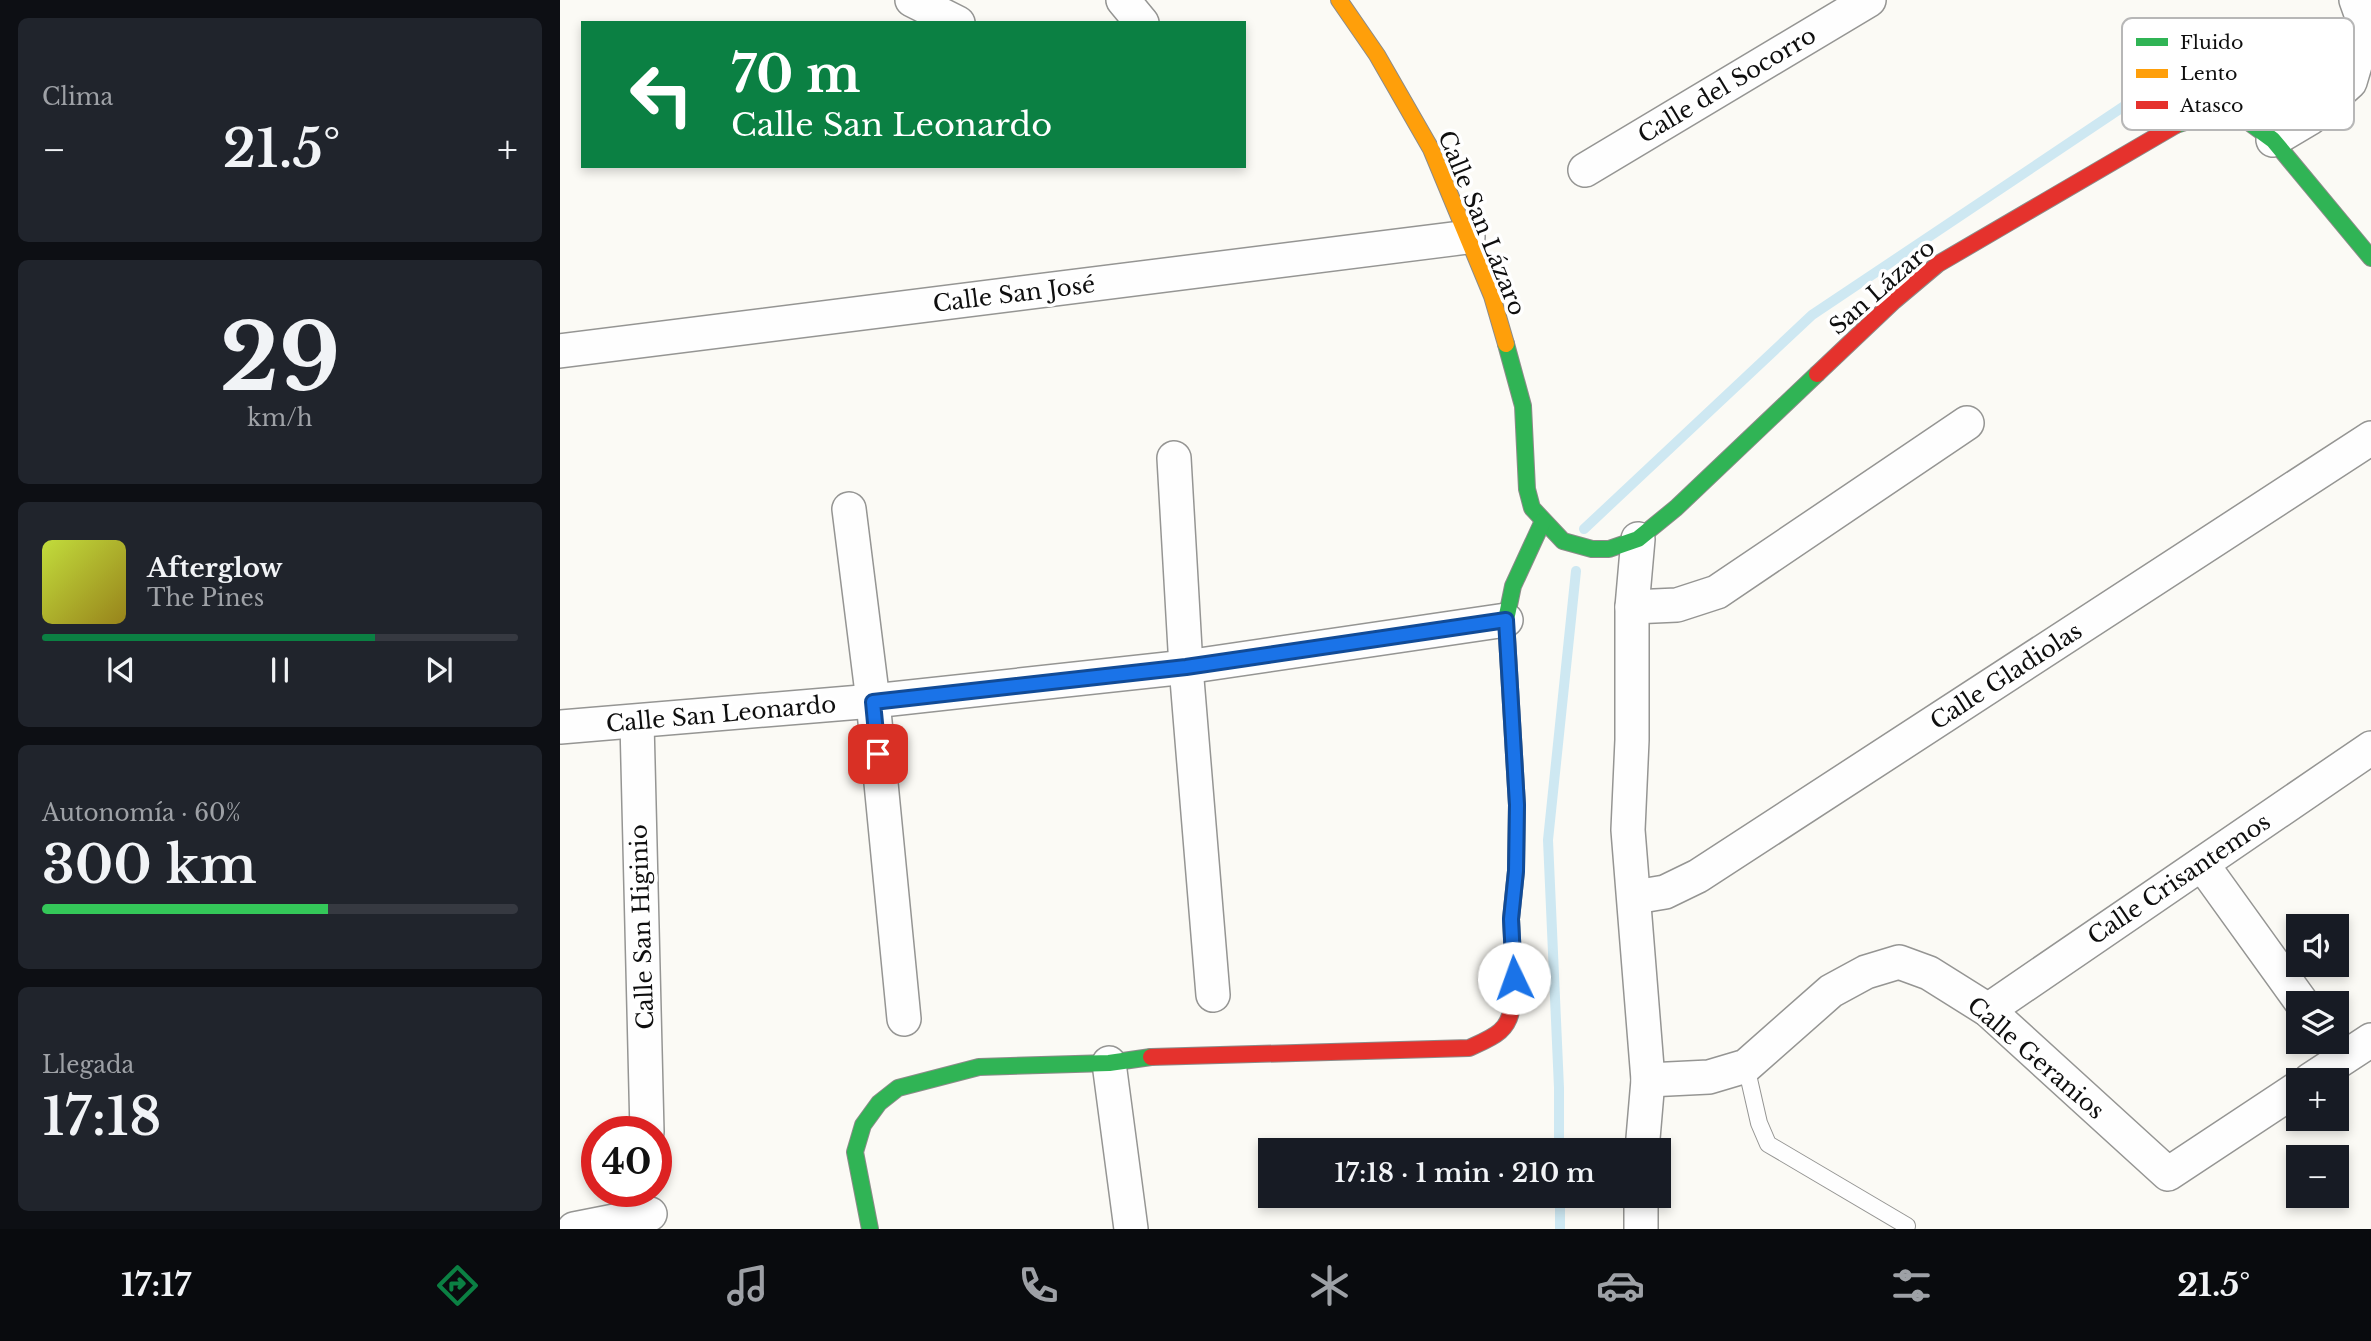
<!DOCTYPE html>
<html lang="es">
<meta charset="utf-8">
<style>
:root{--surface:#171b24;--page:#20242c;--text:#f1f3f6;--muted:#9ea1a6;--line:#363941;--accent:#0b8043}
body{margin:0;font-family:"Libre Baskerville",serif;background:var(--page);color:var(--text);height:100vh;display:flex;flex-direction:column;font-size:26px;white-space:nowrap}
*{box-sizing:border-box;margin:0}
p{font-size:23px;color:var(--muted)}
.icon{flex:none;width:38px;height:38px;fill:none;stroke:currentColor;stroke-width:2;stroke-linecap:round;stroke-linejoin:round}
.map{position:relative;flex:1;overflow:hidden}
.sheet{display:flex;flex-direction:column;gap:18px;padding:18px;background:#0d0f14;width:560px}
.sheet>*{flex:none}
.hud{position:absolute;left:21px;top:21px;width:665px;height:147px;border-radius:0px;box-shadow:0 4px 10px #0003;background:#0b8043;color:#fff;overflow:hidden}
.controls{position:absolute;left:1726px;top:914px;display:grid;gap:14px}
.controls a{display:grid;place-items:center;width:63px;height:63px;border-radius:0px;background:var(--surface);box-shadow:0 4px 10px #0003;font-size:35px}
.speed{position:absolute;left:21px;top:1116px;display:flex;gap:14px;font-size:35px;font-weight:700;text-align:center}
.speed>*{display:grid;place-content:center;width:91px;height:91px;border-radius:50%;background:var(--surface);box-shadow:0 4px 10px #0003;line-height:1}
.speed .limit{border:10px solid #d22;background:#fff;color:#111}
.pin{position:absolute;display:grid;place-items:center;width:60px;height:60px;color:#fff;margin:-30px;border-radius:14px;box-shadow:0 4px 10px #0006}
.me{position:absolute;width:77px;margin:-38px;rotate:357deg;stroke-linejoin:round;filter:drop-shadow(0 0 5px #0008)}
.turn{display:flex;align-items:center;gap:24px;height:147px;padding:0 35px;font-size:32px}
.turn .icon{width:91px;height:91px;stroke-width:2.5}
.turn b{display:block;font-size:49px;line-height:60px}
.big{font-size:52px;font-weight:600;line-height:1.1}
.sheet .tile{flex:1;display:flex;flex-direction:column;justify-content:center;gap:10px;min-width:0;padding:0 24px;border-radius:10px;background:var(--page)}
.sheet .dial{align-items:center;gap:0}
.dial b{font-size:91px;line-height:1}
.song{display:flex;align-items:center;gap:21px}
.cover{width:84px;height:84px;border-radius:10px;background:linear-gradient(135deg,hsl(70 70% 55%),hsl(50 70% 35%))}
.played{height:7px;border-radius:4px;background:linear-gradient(90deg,var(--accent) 70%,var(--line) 70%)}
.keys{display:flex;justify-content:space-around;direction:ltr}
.heat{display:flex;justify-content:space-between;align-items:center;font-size:38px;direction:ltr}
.charge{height:10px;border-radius:5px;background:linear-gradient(90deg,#34c759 60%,var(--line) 0)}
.trip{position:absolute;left:698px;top:1138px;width:413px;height:70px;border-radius:0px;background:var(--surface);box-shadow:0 4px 10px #0003;font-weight:600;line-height:70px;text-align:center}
.tabs{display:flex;height:112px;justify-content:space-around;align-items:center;background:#090b0e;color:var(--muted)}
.tabs .icon{width:49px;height:49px}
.tabs .active{color:var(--accent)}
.tabs b{font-size:32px;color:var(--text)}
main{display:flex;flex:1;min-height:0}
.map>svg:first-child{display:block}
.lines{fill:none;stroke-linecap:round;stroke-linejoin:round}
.stream{stroke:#cee8f2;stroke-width:10}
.lane-casing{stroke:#959593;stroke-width:18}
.street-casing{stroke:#959593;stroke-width:36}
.fast-casing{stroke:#8c8b89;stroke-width:18}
.slow-casing{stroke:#8c8b89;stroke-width:18}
.jam-casing{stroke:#8c8b89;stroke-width:18}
.lane{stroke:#fefefe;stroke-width:16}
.street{stroke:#fefefe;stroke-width:33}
.fast{stroke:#30b455;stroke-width:16}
.slow{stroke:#ff9f0a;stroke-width:16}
.jam{stroke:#e5322d;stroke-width:16}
.route-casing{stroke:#114b97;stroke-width:18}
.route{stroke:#1a73e8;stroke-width:12}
.labels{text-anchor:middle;stroke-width:7;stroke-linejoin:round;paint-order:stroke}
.street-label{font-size:23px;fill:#0f0f0f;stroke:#fff}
.key{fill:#fff;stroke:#b7b7b7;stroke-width:2}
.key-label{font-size:19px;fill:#0f0f0f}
</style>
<main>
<section class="sheet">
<div class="tile"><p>Clima</p>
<div class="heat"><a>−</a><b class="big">21.5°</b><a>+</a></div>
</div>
<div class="tile dial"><b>29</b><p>km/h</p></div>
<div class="tile">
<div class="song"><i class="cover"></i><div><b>Afterglow</b><p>The Pines</p></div></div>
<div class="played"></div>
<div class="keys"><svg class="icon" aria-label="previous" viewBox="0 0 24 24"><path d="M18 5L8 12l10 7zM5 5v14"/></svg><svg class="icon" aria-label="pause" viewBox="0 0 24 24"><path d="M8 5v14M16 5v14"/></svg><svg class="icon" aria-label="next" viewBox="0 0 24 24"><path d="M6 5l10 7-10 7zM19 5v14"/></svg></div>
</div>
<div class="tile"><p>Autonomía · 60%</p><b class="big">300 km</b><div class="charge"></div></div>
<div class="tile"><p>Llegada</p><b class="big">17:18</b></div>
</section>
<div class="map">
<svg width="1811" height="1229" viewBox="0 0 1811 1229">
<rect width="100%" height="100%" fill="#fbfaf5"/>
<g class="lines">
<g class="stream">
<polyline points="1024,529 1252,315 1624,66 1766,59"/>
<polyline points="999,1150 999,1088 988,840 1016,571"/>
<polyline points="1000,1195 1000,1229"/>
</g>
<defs>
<polyline id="lane" points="1186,1066 1199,1123 1208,1144 1347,1226"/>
<g id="street">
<polyline points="352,0 398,23"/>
<polyline points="563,0 582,23"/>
<polyline points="1713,140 1750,118 1790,82 1806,28 1796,0"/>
<polyline points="1025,170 1309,0"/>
<polyline points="0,351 908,237"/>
<polyline points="614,458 626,667 653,995"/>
<polyline points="289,509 313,701 344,1019"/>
<polyline points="1078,539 1072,607 1072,740 1068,830 1088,1080 1082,1150"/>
<polyline points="1072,607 1117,605 1157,592 1407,423"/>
<polyline points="77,722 87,1132"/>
<polyline points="0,727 313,701 626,667 946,620"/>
<polyline points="1642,864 1742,1003"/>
<polyline points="1075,897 1105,892 1138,876 1811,438"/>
<polyline points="1428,1010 1811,748"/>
<polyline points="549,1063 571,1229"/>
<polyline points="1088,1080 1149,1077 1186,1066 1271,991 1306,972 1339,962 1369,973 1428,1010 1608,1174 1738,1088"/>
<polyline points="1750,1080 1811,1040"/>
<polyline points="1081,1195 1081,1229"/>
<polyline points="14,1229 90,1214"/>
</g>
<g id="fast">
<polyline points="1616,125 1642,117 1668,115 1687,121 1713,140 1811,258"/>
<polyline points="946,344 963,406 967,489 972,508 1003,541 1032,549 1049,549 1078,539 1116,508 1257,374"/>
<polyline points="952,1005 954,978 951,919 956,871 957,805 946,620 953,586 983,521"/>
<polyline points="310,1229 295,1152 303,1125 319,1103 338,1088 419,1067 549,1063 591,1057"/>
</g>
<polyline id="slow" points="779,0 817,55 871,149 932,296 946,344"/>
<g id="jam">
<polyline points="1257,374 1334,301 1378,264 1616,125"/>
<path d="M591,1057L909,1048C931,1038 950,1032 952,1005"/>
</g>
</defs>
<use href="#lane" class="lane-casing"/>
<use href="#street" class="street-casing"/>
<use href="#fast" class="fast-casing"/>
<use href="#slow" class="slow-casing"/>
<use href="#jam" class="jam-casing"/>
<use href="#lane" class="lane"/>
<use href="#street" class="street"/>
<use href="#fast" class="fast"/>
<use href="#slow" class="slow"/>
<use href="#jam" class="jam"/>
</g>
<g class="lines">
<defs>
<polyline id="route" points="318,754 313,702 626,667 946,620 957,805 956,871 951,919 954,978"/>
</defs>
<use href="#route" class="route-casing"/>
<use href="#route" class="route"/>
</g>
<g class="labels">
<g class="street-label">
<text transform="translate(1167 85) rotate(-31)" y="8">Calle del Socorro</text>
<text transform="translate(922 223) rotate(68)" y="8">Calle San Lázaro</text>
<text transform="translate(1322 287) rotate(-41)" y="8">San Lázaro</text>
<text transform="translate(454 294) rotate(-7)" y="8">Calle San José</text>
<text transform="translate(1446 676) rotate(-33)" y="8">Calle Gladiolas</text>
<text transform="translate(161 714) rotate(-5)" y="8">Calle San Leonardo</text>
<text transform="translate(1619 879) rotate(-34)" y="8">Calle Crisantemos</text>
<text transform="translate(82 927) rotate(-92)" y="8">Calle San Higinio</text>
<text transform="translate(1476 1058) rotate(41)" y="8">Calle Geranios</text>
</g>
</g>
<rect x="1562" y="18" width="232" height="112" rx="10" class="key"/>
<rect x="1576" y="38" width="32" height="8" fill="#30b455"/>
<rect x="1576" y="69" width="32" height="9" fill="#ff9f0a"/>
<rect x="1576" y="101" width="32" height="8" fill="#e5322d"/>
<g class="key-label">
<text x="1620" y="49">Fluido</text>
<text x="1620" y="80">Lento</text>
<text x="1620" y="112">Atasco</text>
</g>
</svg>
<div class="controls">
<a><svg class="icon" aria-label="sound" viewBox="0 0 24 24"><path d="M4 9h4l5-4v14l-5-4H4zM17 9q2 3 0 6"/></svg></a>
<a><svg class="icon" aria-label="layers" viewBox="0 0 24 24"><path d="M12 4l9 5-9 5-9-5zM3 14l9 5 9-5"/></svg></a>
<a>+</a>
<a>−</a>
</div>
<div class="speed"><div class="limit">40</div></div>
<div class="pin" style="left:318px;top:754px;background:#d93025"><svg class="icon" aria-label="arrive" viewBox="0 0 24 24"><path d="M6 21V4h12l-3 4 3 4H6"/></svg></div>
<svg class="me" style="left:954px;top:978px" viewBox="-20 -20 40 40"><circle r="19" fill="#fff"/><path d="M0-13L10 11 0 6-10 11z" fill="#1a73e8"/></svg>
<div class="trip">17:18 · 1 min · 210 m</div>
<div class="hud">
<div class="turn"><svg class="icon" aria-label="left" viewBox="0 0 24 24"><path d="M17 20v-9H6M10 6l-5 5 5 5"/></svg><div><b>70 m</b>Calle San Leonardo</div></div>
</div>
</div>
</main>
<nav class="tabs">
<b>17:17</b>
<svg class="icon active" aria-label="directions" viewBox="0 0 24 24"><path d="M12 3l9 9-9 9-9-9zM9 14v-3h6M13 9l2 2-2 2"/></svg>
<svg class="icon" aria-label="music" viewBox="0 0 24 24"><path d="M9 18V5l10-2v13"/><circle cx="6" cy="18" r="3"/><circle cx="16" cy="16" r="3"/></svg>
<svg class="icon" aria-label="phone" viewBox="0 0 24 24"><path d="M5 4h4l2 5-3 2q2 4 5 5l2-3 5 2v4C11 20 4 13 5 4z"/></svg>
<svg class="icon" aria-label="climate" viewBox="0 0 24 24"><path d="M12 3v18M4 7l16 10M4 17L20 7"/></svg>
<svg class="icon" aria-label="car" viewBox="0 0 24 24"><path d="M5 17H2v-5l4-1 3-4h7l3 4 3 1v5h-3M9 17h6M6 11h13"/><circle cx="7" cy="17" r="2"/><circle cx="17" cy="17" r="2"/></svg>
<svg class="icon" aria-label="filters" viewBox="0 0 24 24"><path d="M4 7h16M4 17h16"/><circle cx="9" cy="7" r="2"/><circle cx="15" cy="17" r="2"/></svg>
<b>21.5°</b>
</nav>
